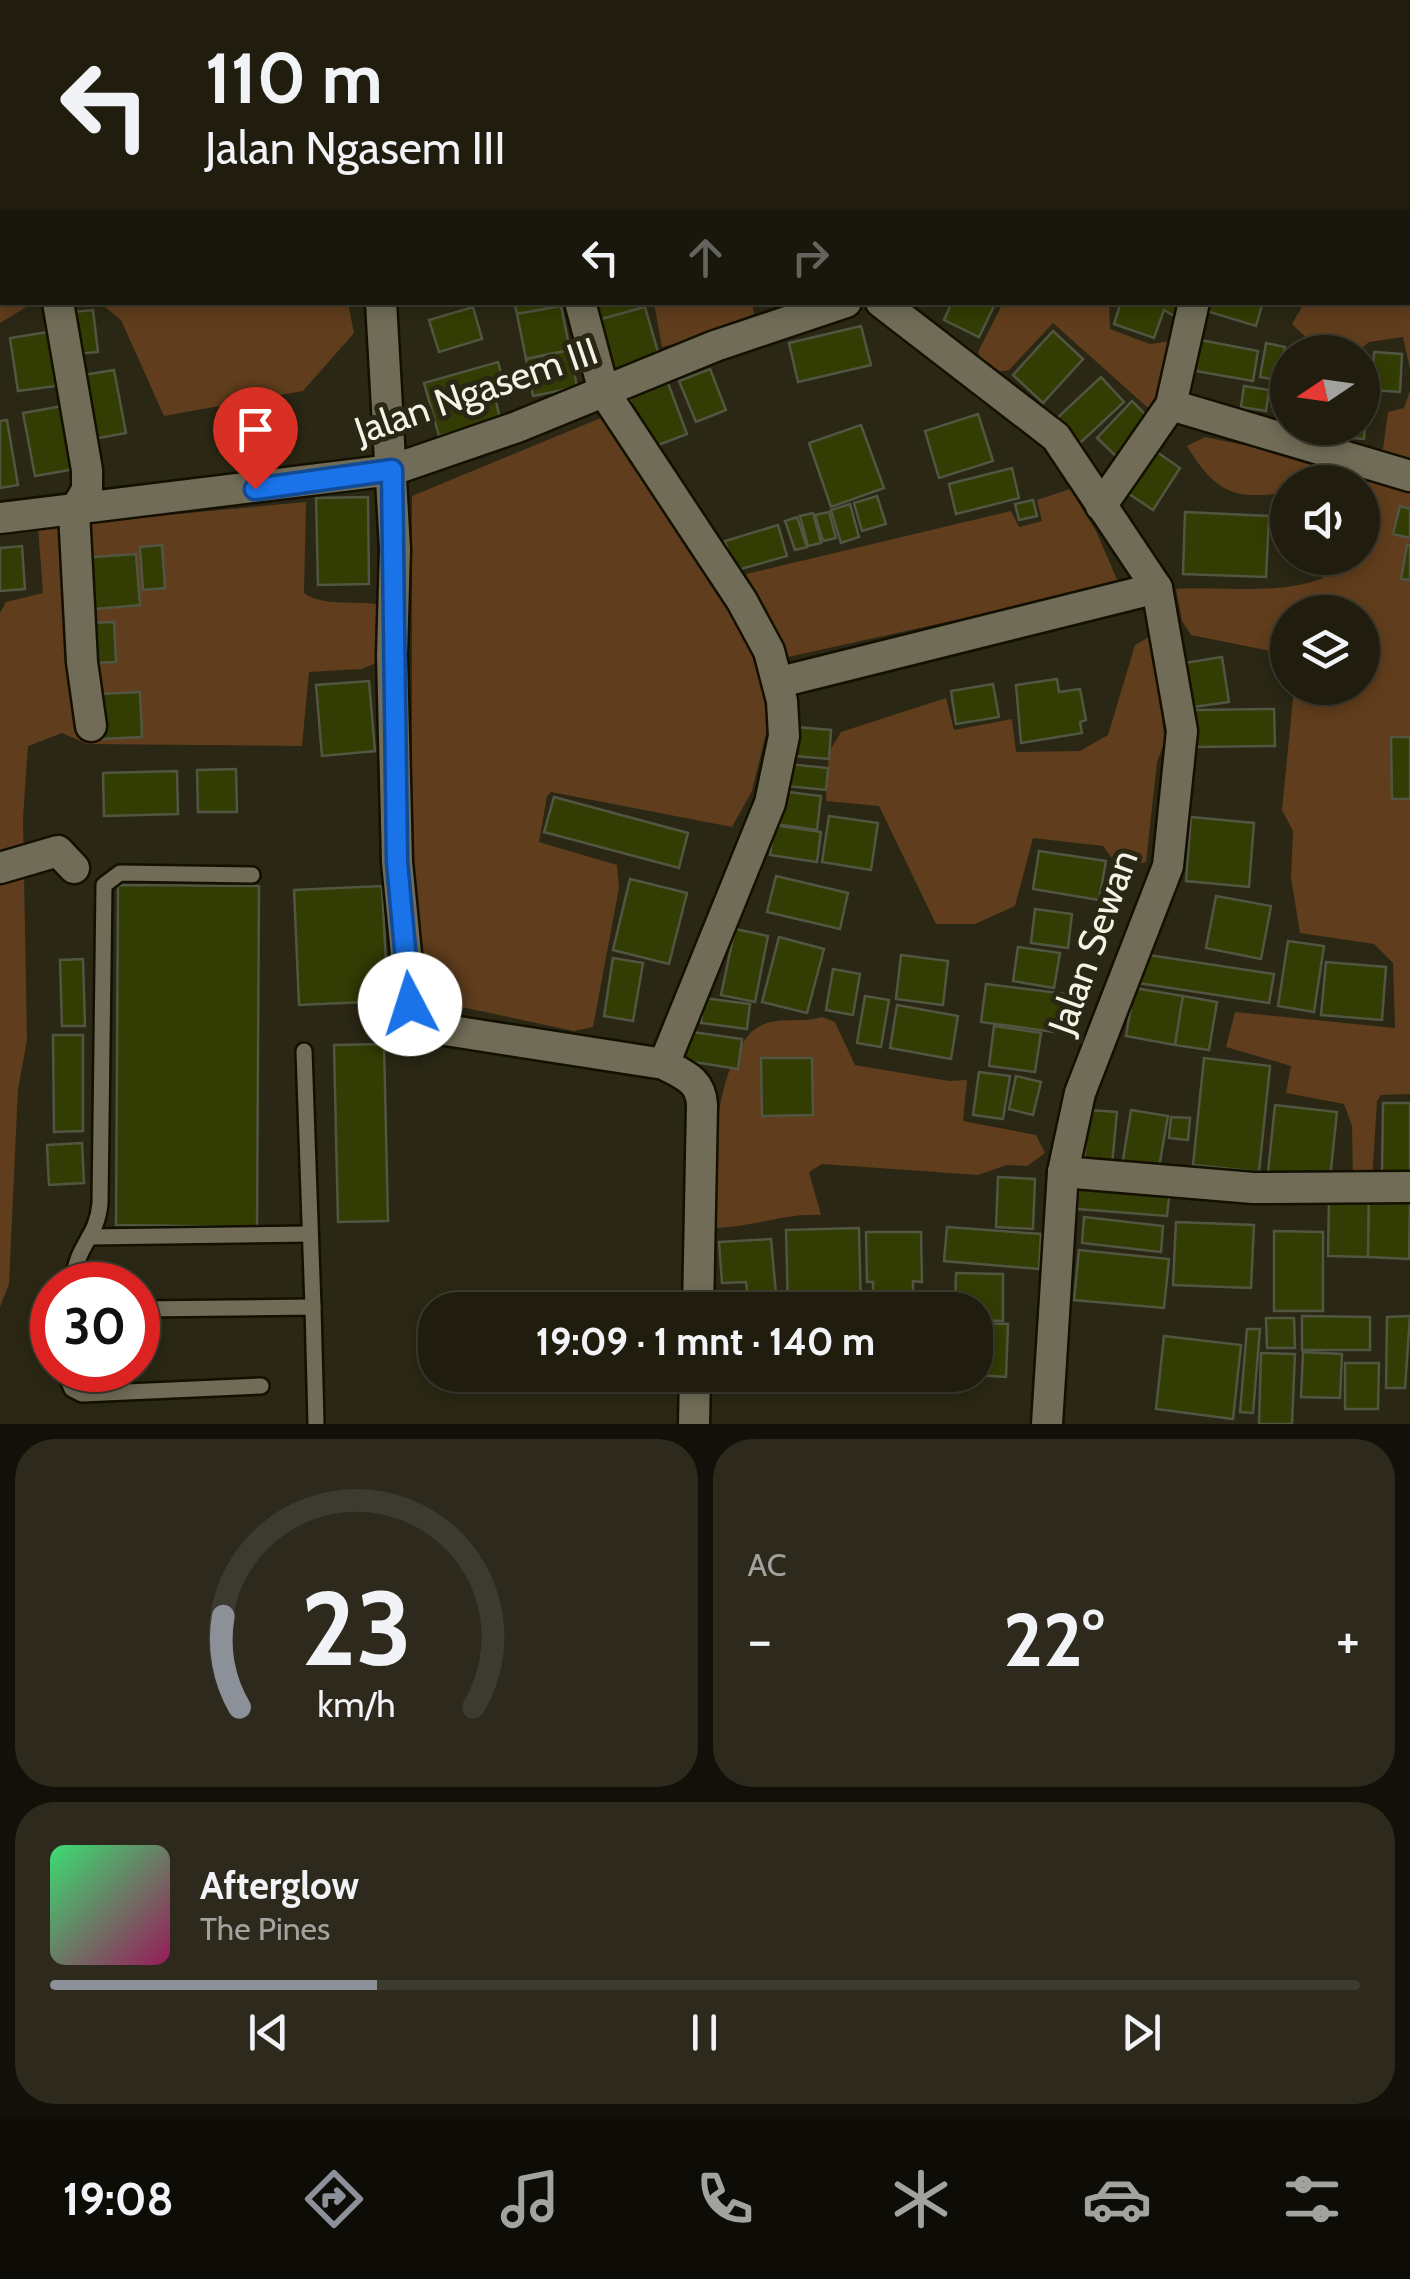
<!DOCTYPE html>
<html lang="id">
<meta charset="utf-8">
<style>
:root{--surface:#201d0f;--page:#2d2a1d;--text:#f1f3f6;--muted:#a2a29e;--line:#3d3b2f;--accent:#8c9099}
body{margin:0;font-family:Cabin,sans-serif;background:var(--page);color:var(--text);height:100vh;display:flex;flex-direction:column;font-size:38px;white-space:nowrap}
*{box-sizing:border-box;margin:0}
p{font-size:32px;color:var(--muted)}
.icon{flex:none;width:55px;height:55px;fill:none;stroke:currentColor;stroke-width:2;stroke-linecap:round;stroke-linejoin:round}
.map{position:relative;height:1424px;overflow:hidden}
.panel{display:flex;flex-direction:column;gap:15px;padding:15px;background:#121008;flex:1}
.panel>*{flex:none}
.guide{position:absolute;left:0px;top:0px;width:1410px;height:305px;box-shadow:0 5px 15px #0003,0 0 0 2px var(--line);background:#201d0f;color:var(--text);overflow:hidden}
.needle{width:65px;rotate:257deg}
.fabs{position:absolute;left:1270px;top:335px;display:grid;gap:20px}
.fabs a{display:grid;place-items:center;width:110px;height:110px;border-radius:50%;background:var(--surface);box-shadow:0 5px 15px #0003,0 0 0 2px var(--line);font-size:50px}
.speed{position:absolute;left:30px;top:1262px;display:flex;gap:20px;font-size:50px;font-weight:700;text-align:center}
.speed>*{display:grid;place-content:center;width:130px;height:130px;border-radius:50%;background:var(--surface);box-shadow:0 5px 15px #0003,0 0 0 2px var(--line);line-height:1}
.speed .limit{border:15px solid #d22;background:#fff;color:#111}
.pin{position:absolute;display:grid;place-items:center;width:85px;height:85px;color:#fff;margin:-102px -42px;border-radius:50% 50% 50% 0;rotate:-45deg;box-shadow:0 0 10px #0007}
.pin .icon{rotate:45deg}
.me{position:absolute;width:110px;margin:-55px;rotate:355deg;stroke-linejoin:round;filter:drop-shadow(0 0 8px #0008)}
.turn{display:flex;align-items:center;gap:35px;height:210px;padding:0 40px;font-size:45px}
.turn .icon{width:130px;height:130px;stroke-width:2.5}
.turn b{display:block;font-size:70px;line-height:85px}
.lanes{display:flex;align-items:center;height:95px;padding:0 40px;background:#0003;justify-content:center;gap:50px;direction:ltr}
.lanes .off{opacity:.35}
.big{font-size:75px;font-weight:800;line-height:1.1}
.panel .card{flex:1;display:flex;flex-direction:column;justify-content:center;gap:15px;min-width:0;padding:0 35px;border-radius:40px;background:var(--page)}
.panel .dial{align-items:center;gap:0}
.dial svg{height:260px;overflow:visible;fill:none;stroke:var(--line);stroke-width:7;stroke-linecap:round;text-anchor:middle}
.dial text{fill:var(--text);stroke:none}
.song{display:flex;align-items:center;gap:30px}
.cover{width:120px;height:120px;border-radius:15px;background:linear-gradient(135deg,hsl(140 70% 55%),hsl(330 70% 35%))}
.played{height:10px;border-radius:5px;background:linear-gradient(90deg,var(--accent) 25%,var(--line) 25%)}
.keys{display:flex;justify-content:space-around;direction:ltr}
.heat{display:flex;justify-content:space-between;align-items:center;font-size:55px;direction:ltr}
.panel .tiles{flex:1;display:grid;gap:15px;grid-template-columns:1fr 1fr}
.card:last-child{grid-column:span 2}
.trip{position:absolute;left:418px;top:1292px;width:575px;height:100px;border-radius:40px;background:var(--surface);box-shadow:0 5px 15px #0003,0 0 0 2px var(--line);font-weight:800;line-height:100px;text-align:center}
.dock{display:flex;height:160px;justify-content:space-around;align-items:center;background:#0d0c06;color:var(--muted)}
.dock .icon{width:70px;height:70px}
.dock .on{color:var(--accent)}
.dock b{font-size:45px;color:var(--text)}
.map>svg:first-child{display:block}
.green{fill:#603d1c}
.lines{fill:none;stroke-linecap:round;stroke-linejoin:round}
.stream{stroke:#021400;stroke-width:10}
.building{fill:#333c02;stroke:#515642;stroke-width:2.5}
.lane-casing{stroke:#131001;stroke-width:20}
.street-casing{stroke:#131001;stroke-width:35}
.lane{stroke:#706c57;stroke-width:15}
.street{stroke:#706c57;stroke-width:30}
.route-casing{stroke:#114b97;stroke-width:25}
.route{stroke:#1a73e8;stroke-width:18}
.labels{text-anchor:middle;stroke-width:10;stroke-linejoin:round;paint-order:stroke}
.street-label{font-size:38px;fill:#f4f3e7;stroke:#2a2714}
</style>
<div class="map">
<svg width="1410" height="1424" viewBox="0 0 1410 1424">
<rect width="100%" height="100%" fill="#2a2714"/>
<g class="green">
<polygon points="0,0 498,0 499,2 2,2 2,302 33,303 0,323"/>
<rect x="1408" y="11" width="2" height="175"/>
<polygon points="1410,263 1410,369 1403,337 1369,342 1357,352 1321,352 1292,324 1304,303 1408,302"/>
<polygon points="1109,302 1110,329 1150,344 1171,341 1156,415 1053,323 1009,370 995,372 981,363 978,352 1003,303"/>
<polygon points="100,303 348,303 354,333 303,391 164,416 121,320"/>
<polygon points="654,303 752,303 754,314 701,337 662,347"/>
<path d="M1410,391V1094L1381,1095L1377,1101L1372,1182L1353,1181L1352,1126L1344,1104L1286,1093L1291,1066L1226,1047L1235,1012L1395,1028L1393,963L1374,944L1300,933L1291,878L1293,831L1282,810L1294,688H1362V612H1288L1287,664L1270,651L1191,635L1182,621L1176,589C1217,585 1324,602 1344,558H1362V482H1288L1287,492C1234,501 1215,492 1187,446L1205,437L1243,445L1383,449L1388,412L1404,408Z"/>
<polygon points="613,413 767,651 774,701 752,791 732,827 551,792 547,796 539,842 617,865 619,888 593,1027 574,1031 424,999 412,877 412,496"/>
<polygon points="1070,489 1096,531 1119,584 788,657 746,574 1011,511 1019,527 1042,521 1037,500"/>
<path d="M306,502L304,593C322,607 358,600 381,605L382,661L361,669L309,672L302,746L87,744L62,733L28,746L23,818L27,1040L18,1089L9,1284L0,1307V613L6,602L43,593L38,527Z"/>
<polygon points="1151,636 1165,741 1157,762 1146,862 1120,869 1103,846 1033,838 1015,906 975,924 936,924 879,806 826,801 829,752 841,732 946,698 954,730 1012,719 1016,752 1080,751 1108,735 1135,645"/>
<path d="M822,1017L835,1022L855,1065L949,1081L967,1080L963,1121L1036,1135L1045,1153L1027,1166L1007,1165L978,1175L822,1164L809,1172L821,1215C785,1213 753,1227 716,1228C708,1182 714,1048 762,1025C777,1017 804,1023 822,1017Z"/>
</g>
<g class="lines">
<g class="stream">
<polyline points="1367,0 1369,2"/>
<polyline points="1408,79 1410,84"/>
</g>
</g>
<g class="building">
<polygon points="509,0 568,0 569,2 510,2"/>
<polygon points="1015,0 1062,0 1070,2 1014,2"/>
<polygon points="514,302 561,302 561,306 517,314"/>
<polygon points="589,302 643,302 645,307 594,321"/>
<polygon points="952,302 995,304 979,337 944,320"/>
<polygon points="1121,302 1185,302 1176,317 1164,310 1154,338 1114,324"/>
<polygon points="1205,302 1263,302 1256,326 1203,310"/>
<polygon points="561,306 570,350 526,359 517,314"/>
<polygon points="473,307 482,339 439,352 429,320"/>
<polygon points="645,307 660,359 609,374 594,321"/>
<polygon points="93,310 98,352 66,355 61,313"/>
<polygon points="861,326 871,365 798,382 789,343"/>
<polygon points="1053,331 1083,359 1043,403 1013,375"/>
<polygon points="48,332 56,386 18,391 10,338"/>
<polygon points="1195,339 1258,351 1253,381 1190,370"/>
<polygon points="1266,343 1285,347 1279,380 1260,377"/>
<polygon points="570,350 577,387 533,396 526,359"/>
<polygon points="1374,352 1402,354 1400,392 1372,390"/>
<polygon points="1288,357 1288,392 1280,389"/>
<polygon points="498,362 508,398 496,401 500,419 439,436 424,383"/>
<polygon points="710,369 726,410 696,422 679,381"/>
<polygon points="114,370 126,433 82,441 71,377"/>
<polygon points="1101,377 1124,402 1079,444 1056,419"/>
<polygon points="1362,377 1368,378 1364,439 1340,437 1341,428 1362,428"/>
<polygon points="668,383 687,434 648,449 629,397"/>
<polygon points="1244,386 1269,390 1266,411 1241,407"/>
<polygon points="1132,401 1155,424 1121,461 1097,438"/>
<polygon points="63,406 75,469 35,476 23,413"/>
<polygon points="978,414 993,461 939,478 925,431"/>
<polygon points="7,420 18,485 0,488 0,421"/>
<polygon points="861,425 884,488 831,507 809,443"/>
<polygon points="1296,428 1328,428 1328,441"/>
<polygon points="1151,448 1180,468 1153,510 1123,490"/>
<polygon points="1012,468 1019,498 956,514 949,484"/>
<polygon points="877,496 886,524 862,531 854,503"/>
<polygon points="368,497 369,584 318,585 316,498"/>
<polygon points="1033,500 1037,516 1019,520 1015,504"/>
<polygon points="850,504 859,537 841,543 831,510"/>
<polygon points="1400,506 1410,509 1410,538 1393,534"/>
<polygon points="829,512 836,538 823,541 815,515"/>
<polygon points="1185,512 1269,516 1266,577 1183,574"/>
<polygon points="813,513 821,543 808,546 800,516"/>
<polygon points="797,517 807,547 795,550 785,521"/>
<polygon points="778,525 787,556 734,571 725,541"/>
<polygon points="162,545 165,588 143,590 140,547"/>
<polygon points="1407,545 1410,545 1410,580 1401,579"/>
<polygon points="22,546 25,589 0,591 0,548"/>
<polygon points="136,554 140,605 85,610 81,558"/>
<polygon points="114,622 116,662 88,663 86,623"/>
<polygon points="1222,657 1229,702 1179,709 1172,665"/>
<polygon points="1057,679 1059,692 1080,689 1086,720 1080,722 1082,733 1021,743 1016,685"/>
<polygon points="369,681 375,751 322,756 316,685"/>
<polygon points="993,684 999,717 956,724 951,691"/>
<polygon points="140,692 142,737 101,739 99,694"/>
<polygon points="1274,709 1275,746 1194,747 1193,710"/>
<polygon points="796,727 831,730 829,759 794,756"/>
<polygon points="1391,737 1410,737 1410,799 1392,799"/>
<polygon points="788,764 828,768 826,790 786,786"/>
<polygon points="236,769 237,812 198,812 197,770"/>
<polygon points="177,771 178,814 104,816 103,773"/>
<polygon points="780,791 821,796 817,830 775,824"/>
<polygon points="554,797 688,833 679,868 544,832"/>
<polygon points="829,816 878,823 871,870 822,862"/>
<polygon points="1191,817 1254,823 1249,887 1186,881"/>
<polygon points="774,825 821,832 817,862 770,855"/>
<polygon points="1039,851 1106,861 1099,900 1033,889"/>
<polygon points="776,876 848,893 840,929 767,912"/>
<polygon points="630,879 687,893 669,964 613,950"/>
<polygon points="118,885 259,886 257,1227 116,1225"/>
<polygon points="382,886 388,1001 299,1005 294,890"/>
<polygon points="1216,896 1271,906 1261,959 1206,948"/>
<polygon points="1035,909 1072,914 1068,948 1031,943"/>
<polygon points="735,929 768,936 755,1002 721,995"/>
<polygon points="779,937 824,949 807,1013 762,1002"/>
<polygon points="1288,941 1324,946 1314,1012 1278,1006"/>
<polygon points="1018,947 1060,953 1054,988 1013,981"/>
<polygon points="1135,953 1274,974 1269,1003 1131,982"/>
<polygon points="901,955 948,961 943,1005 896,999"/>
<polygon points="613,958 643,963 633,1021 604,1016"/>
<polygon points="83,959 85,1026 62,1026 60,960"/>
<polygon points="1326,962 1386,967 1382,1020 1321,1015"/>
<polygon points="833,969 860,974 853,1015 826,1010"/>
<polygon points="986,984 1067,994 1062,1033 981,1022"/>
<polygon points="1134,988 1183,996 1175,1045 1126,1036"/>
<polygon points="865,996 889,1000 881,1047 857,1043"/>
<polygon points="1183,996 1217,1002 1209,1050 1175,1045"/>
<polygon points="704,998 750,1004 747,1029 701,1023"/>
<polygon points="897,1005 958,1016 951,1059 890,1048"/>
<polygon points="994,1026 1041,1033 1035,1072 989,1066"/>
<polygon points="685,1031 742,1039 738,1069 681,1060"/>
<polygon points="53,1035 83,1035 83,1131 54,1132"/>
<polygon points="384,1044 388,1221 338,1222 334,1045"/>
<polygon points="761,1058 812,1058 813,1115 762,1116"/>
<polygon points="1204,1058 1270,1066 1259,1172 1193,1165"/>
<polygon points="979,1072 1010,1076 1003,1119 973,1115"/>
<polygon points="1016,1076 1041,1082 1033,1115 1009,1109"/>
<polygon points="1383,1103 1410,1103 1410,1176 1382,1175"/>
<polygon points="1275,1105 1337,1112 1330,1179 1268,1172"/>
<polygon points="1088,1110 1117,1112 1112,1165 1084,1162"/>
<polygon points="1131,1110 1168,1116 1158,1173 1122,1166"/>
<polygon points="1171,1117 1190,1118 1188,1140 1169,1138"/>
<polygon points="82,1143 84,1183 49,1185 47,1145"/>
<polygon points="998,1177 1035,1179 1033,1229 996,1227"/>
<polygon points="1079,1182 1170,1188 1167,1216 1077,1209"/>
<polygon points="1329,1200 1369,1201 1368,1257 1328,1256"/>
<polygon points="1369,1201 1410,1202 1409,1259 1368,1257"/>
<polygon points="1084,1217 1163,1226 1161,1252 1082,1243"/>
<polygon points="1176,1222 1254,1225 1251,1288 1173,1285"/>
<polygon points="947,1227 1041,1234 1039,1269 944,1261"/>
<polygon points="859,1228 861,1310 788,1310 786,1230"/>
<polygon points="1274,1231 1323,1232 1323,1311 1274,1311"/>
<polygon points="866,1232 921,1232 922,1282 913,1281 913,1310 873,1310 873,1282 867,1282"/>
<polygon points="771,1239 777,1305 749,1308 746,1282 722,1283 719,1242"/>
<polygon points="1079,1250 1169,1259 1164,1308 1074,1300"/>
<polygon points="956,1273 1003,1274 1003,1321 975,1320 975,1310 955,1310"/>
<polygon points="1302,1316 1370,1317 1370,1350 1302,1350"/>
<polygon points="1410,1316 1405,1388 1386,1388 1387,1317"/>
<polygon points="1266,1318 1294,1318 1295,1348 1267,1348"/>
<polygon points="975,1323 1008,1324 1006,1377 974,1375"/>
<polygon points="1247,1329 1260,1329 1253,1413 1240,1412"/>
<polygon points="1164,1336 1241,1345 1233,1419 1156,1409"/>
<polygon points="1303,1352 1342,1354 1340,1398 1301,1397"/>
<polygon points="1261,1353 1295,1354 1292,1424 1259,1424"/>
<polygon points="1345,1363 1379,1363 1378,1409 1345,1409"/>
</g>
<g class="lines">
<defs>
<g id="lane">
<polyline points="1290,0 1297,2"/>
<polyline points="1217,2 1218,0"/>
<polyline points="304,1051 313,1307"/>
<polyline points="89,1237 310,1234"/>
<path d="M73,1285C75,1244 97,1240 100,1203L104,885L120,873L252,875"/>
<polyline points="138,1309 313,1307 316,1424"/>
<polyline points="64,1370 72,1389 82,1394 261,1386"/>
</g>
<g id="street">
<polyline points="361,0 361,2"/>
<polyline points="915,0 925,2"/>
<polyline points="66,2 66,0"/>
<polyline points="874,2 874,0"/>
<polyline points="1006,2 1007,0"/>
<polyline points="0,247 2,247"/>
<polyline points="58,302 87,470 87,490 74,512 82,662 91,726"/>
<path d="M381,302L395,549L392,655L397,862L411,1004L416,1019L426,1027L664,1064C684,1075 701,1080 702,1105L698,1310"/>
<polyline points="580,302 604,392 742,601 769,651 782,701 784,736 770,803 664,1064"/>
<polyline points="881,302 1056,437 1157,588 1182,731 1168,866 1080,1093 1063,1172 1047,1424"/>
<polyline points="1171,405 1410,476"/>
<polyline points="1101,506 1171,405 1194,302"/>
<polyline points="0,518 392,470 517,427 715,346 846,302"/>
<polyline points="780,682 1157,588"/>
<polyline points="0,868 58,851 74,868"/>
<polyline points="1063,1172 1253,1188 1410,1187"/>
<polyline points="694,1424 695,1375"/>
</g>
</defs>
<use href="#lane" class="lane-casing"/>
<use href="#street" class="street-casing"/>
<use href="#lane" class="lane"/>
<use href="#street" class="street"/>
</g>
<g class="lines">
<defs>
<polyline id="route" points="255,489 392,470 397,862 410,1004"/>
</defs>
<use href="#route" class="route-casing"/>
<use href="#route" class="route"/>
</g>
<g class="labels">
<g class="street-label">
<text transform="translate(476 391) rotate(-19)" y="13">Jalan Ngasem III</text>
<text transform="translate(1093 942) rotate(-70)" y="13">Jalan Sewan</text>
</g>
</g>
</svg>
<div class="fabs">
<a><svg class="needle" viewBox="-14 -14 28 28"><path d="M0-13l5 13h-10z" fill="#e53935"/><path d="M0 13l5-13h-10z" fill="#a2a29e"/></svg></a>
<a><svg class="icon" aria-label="sound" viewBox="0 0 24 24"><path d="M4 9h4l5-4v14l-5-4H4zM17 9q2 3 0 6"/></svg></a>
<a><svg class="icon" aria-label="layers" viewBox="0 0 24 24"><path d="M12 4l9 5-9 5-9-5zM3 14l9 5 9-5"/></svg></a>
</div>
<div class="speed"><div class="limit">30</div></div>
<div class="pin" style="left:255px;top:489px;background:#d93025"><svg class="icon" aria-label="arrive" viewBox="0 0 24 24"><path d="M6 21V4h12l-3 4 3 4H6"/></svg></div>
<svg class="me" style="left:410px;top:1004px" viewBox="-20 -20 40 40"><circle r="19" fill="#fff"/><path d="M0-13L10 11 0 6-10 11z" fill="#1a73e8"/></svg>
<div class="trip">19:09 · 1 mnt · 140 m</div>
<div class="guide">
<div class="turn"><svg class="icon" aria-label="left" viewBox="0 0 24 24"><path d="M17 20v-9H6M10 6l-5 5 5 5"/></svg><div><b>110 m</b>Jalan Ngasem III</div></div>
<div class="lanes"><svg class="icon" aria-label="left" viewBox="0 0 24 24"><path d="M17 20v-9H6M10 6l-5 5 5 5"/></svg><svg class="icon off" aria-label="ahead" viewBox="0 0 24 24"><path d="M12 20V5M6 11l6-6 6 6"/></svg><svg class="icon off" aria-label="right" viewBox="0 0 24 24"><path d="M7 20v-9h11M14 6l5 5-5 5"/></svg></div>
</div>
</div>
<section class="panel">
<div class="tiles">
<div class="card dial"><svg viewBox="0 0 100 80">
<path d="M14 69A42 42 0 1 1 86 69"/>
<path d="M14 69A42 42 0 0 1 9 41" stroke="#8c9099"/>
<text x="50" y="56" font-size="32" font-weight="700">23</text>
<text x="50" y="72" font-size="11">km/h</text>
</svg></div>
<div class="card"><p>AC</p>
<div class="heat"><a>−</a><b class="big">22°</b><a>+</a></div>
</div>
<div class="card">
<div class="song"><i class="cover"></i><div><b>Afterglow</b><p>The Pines</p></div></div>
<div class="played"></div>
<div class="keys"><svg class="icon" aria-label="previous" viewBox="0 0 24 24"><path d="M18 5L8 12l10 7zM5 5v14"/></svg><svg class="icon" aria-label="pause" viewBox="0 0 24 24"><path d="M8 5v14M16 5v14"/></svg><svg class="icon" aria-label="next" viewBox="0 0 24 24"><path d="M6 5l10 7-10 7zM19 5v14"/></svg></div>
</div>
</div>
</section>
<nav class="dock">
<b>19:08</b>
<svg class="icon on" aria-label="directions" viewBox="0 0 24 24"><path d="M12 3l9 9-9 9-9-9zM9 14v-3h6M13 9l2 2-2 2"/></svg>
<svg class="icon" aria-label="music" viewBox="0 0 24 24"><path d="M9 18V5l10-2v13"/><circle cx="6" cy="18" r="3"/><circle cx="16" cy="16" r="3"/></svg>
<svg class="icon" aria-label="phone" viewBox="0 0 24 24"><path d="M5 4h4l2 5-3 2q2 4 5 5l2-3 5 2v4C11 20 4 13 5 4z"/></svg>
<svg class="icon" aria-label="climate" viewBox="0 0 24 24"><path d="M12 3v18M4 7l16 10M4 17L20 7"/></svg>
<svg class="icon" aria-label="car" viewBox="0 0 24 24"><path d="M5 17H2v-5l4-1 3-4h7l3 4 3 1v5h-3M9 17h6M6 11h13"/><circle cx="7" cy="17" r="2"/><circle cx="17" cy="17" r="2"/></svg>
<svg class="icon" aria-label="filters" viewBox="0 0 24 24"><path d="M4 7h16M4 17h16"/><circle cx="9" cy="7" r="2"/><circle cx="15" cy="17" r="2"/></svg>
</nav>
